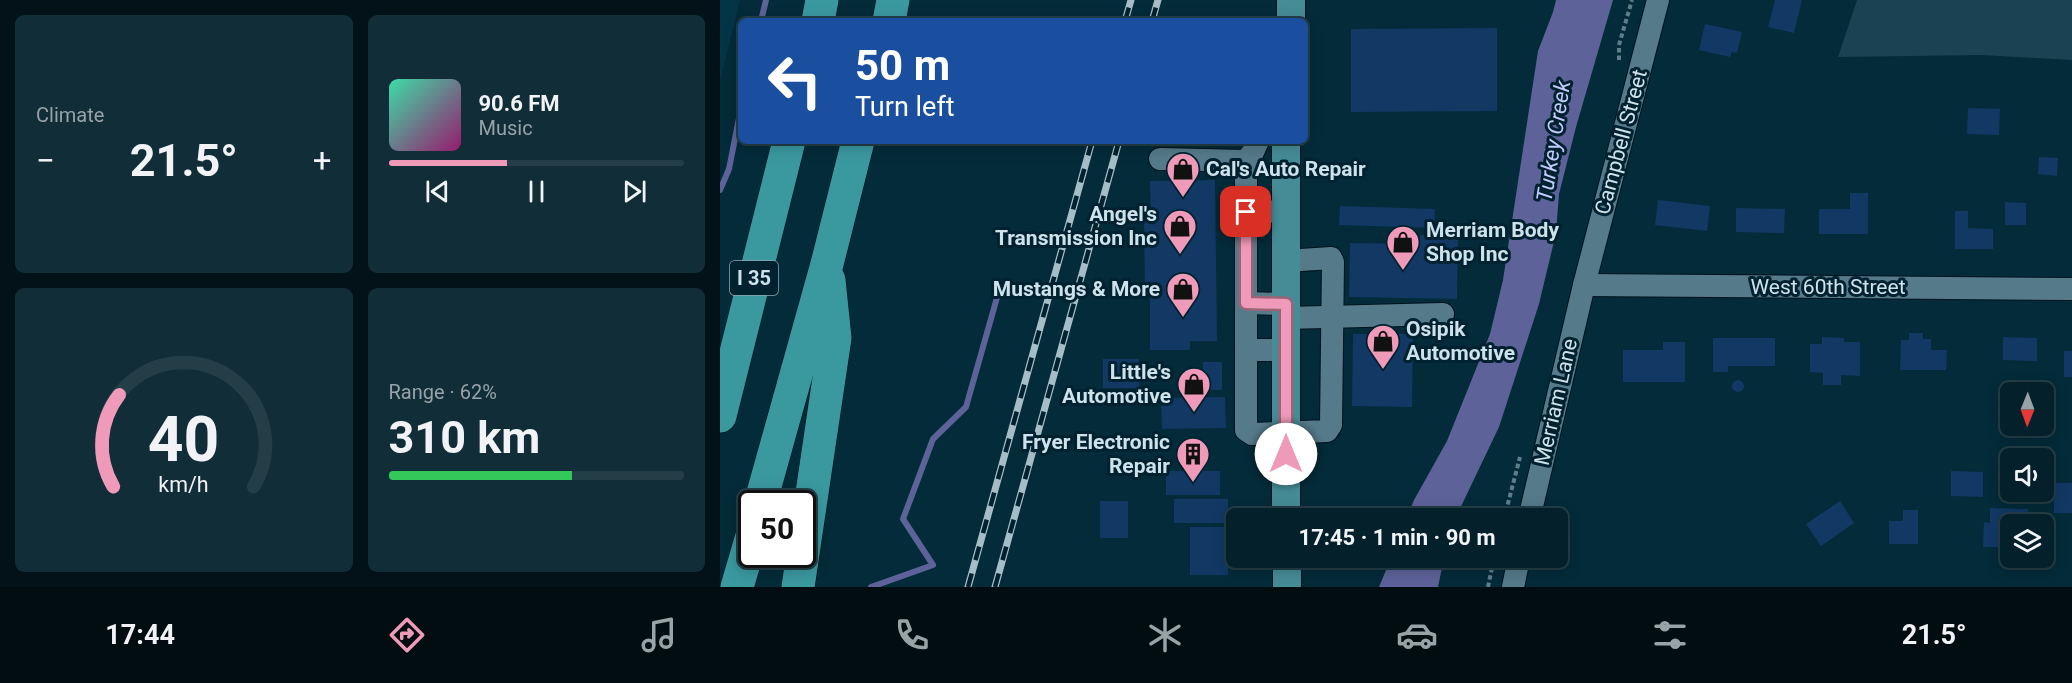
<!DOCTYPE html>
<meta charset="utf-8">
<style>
:root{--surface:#03202b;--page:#112d37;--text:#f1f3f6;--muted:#97a3a9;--line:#243e47;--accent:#ef9ab8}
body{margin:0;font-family:Roboto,sans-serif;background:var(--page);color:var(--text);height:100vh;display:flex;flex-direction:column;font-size:22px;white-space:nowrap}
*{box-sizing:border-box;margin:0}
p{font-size:20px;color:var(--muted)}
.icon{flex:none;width:33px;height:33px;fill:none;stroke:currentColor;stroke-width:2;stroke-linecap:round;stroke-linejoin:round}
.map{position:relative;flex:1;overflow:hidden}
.drawer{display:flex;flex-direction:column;gap:15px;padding:15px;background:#021218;width:720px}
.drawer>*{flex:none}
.top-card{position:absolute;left:18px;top:18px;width:570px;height:126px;border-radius:9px;box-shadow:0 3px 15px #0003,0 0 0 2px var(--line);background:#1a4fa0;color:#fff;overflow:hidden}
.needle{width:39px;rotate:181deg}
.tools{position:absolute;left:1280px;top:382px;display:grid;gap:12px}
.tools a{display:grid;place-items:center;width:54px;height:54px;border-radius:9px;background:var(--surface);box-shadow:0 3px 15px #0003,0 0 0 2px var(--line);font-size:30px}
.speed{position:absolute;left:18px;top:490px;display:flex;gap:12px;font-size:30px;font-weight:700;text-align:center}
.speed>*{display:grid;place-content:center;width:78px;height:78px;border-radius:50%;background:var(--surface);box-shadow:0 3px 15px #0003,0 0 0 2px var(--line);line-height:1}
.speed .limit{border:3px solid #111;border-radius:9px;background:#fff;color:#111}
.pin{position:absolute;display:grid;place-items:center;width:51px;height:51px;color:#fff;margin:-26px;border-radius:12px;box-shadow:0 3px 9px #0006}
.me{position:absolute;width:66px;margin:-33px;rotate:0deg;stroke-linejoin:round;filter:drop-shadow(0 0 4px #0008)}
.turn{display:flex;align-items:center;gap:21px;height:126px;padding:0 18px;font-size:27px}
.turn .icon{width:78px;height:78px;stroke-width:2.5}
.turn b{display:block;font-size:42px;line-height:51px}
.big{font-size:45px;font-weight:700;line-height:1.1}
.drawer .widget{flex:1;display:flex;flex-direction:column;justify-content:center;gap:9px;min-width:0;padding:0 21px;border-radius:9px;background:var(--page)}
.drawer .dial{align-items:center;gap:0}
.dial svg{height:156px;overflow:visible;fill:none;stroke:var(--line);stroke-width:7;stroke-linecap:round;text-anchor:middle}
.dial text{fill:var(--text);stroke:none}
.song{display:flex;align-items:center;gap:18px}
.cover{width:72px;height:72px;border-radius:9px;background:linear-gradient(135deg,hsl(160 70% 55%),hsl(320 70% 35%))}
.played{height:6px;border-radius:3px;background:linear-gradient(90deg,var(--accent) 40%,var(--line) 40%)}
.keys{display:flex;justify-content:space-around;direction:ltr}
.heat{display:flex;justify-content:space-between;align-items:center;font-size:33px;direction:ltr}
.charge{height:9px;border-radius:4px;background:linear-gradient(90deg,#34c759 62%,var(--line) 0)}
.drawer .tiles{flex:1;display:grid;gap:15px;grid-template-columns:repeat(2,1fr)}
.trip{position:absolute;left:506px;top:508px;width:342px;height:60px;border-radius:9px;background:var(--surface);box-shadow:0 3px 15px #0003,0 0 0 2px var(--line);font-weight:700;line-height:60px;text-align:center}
.dock{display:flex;height:96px;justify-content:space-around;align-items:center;background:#010d11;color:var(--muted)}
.dock .icon{width:42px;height:42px}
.dock .current{color:var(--accent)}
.dock b{font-size:27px;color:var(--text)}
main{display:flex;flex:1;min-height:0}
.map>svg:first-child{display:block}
.built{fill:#023647}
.green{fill:#1a4252}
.water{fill:#5d6299}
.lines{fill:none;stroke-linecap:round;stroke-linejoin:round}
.stream{stroke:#5d6299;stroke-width:6}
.building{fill:#113964}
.minor-casing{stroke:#00131d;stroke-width:24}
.major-casing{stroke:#00131d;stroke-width:30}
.highway-casing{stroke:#00131d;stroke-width:34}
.path{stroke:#607e8a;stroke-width:4;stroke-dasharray:4.5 3;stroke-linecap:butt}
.minor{stroke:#557a8a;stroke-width:22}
.major{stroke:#458c97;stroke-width:28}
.highway{stroke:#3a989f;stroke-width:33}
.rail-casing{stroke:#a5bdc7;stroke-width:7}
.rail{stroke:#00212f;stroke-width:4.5;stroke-dasharray:14;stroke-linecap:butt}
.route-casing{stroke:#9b6478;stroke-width:15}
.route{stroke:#ef9ab8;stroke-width:10}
.labels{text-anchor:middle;stroke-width:6;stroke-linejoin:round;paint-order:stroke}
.shield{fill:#00212f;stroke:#90a8b3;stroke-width:1.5}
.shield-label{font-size:20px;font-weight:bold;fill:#cee2eb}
.street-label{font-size:21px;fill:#cee2eb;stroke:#00212f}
.poi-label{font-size:21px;font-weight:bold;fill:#cee2eb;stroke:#00212f;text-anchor:end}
.water-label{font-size:22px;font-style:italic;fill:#c2c9fb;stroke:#00212f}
</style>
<main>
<section class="drawer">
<div class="tiles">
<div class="widget"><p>Climate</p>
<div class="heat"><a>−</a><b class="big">21.5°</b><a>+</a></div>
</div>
<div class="widget">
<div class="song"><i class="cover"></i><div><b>90.6 FM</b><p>Music</p></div></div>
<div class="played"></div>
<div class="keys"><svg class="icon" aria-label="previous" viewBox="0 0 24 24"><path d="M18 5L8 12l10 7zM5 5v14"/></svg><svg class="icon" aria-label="pause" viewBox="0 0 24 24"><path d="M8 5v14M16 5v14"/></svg><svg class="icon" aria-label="next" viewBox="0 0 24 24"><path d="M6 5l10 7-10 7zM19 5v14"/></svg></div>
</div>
<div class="widget dial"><svg viewBox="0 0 100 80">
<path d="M14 69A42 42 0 1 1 86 69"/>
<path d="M14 69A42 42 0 0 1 17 22" stroke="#ef9ab8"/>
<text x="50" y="56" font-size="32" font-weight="700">40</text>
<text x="50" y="72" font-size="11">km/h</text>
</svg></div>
<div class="widget"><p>Range · 62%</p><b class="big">310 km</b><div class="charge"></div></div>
</div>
</section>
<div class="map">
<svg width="1352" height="587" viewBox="0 0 1352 587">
<rect width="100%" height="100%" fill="#042b39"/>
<polygon class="built" points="0,0 20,0 0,80"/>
<polygon class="green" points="1137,0 1352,0 1352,60 1261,55 1118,57"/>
<g class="water">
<polygon points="836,0 893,0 856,127 839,194 836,233 819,304 779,427 735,519 686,519 694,500 727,441 770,334 783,280 818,51 833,12"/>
<polygon points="671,558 724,558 718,587 659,587"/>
</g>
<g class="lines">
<g class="stream">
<polyline points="41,21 46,0"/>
<polyline points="0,190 9,169 21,108"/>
<polyline points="151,587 213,565 183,519 213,439 246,407 280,287"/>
</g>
</g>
<g class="building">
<polygon points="1055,0 1082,0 1074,33 1048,27"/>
<polygon points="985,24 1022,32 1017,53 1012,52 1010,57 979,50"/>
<polygon points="777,28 777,111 631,112 631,29"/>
<polygon points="1248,108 1280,109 1279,135 1247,134"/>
<polygon points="1319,157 1338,158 1337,176 1318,174"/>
<polygon points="495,180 497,341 470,341 470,350 430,350 430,295 425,295 424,215 431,216 430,181"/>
<polygon points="1130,193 1148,193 1148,234 1099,234 1099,209 1130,209"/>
<polygon points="938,200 990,206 987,231 935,225"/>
<polygon points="1285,202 1306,203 1306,225 1285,225"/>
<polygon points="620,206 715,209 714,228 619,225"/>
<polygon points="1016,208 1065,209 1064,233 1016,232"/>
<polygon points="1235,211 1248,211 1248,228 1273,229 1273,249 1235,249"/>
<polygon points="700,235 738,236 737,299 629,297 630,243 700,244"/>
<polygon points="1189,333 1203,333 1203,339 1211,339 1211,350 1227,350 1226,370 1180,370 1181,340 1189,340"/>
<polygon points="633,334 693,334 692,407 632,406"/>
<polygon points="1102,337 1124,338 1124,342 1140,342 1140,376 1121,375 1121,385 1103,385 1103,373 1090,372 1090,344 1102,344"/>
<polygon points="1283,337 1317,338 1317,361 1283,360"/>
<polygon points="993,338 1055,338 1055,366 1008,366 1008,372 993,372"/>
<polygon points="943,342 965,342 965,382 903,382 903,350 943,350"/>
<rect x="1344" y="351" width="8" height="26"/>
<rect x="383" y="359" width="36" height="29"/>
<rect x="483" y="362" width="19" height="28"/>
<circle cx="1018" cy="386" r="6"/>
<polygon points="505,397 506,428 442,429 441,398"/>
<rect x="446" y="471" width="54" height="24"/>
<polygon points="1231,471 1263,472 1263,497 1231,496"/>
<rect x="1334" y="483" width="18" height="30"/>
<rect x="454" y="499" width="54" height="24"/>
<rect x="380" y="501" width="28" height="37"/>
<polygon points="1120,501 1134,523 1101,546 1086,524"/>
<polygon points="1270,508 1308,509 1307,525 1290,525 1288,547 1263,547 1264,522 1270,523"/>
<polygon points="1183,510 1198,510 1198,544 1169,544 1169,521 1183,521"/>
<rect x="470" y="527" width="38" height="48"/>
</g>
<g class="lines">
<defs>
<g id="minor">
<polyline points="440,159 526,161 526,430 532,434 607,431 611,425 613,262 611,258 565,261"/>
<polyline points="526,161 533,152 538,141"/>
<polyline points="526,212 565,211"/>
<polyline points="864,285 1352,289"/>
<polyline points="526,303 566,304"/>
<polyline points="566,318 723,314"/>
<polyline points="526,350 566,350"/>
<polyline points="809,519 864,285 938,0"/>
<polyline points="793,587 799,558"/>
</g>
<g id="major">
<polyline points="571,21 571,0"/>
<polyline points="566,141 566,519"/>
<polyline points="567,558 567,587"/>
</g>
<g id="highway">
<polyline points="98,21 102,0"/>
<polyline points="169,21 173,0"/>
<polyline points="0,416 69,141"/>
<polyline points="40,504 107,264 138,141"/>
<polyline points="17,587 32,536"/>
<polyline points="78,587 115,338 109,280"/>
</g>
</defs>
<use href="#minor" class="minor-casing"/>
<use href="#major" class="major-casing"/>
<use href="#highway" class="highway-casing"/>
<g class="path">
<polyline points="899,60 899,45 912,0"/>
<polyline points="784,519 800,457"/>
<polyline points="768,587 774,558"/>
</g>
<use href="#minor" class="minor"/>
<use href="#major" class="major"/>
<use href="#highway" class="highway"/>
<defs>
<g id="rail">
<polyline points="405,21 411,0"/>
<polyline points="432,21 438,0"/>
<polyline points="248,587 372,141"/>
<polyline points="275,587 399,141"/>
</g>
</defs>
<use href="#rail" class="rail-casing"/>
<use href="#rail" class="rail"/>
</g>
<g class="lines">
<defs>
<polyline id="route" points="526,212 526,303 566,304 566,454"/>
</defs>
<use href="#route" class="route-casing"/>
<use href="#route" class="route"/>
</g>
<defs>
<symbol id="shop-pin" viewBox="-11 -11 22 30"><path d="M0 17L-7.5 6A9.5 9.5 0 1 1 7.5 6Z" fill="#ef9ab8" stroke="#00212f"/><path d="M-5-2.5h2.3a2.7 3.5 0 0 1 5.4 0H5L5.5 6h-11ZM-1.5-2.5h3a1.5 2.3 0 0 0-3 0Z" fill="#111"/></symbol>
<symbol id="building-pin" viewBox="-11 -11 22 30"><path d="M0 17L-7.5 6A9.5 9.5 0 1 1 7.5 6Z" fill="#ef9ab8" stroke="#00212f"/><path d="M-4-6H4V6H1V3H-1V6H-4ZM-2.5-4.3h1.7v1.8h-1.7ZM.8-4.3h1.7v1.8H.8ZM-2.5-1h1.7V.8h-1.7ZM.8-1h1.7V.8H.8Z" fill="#111"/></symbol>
</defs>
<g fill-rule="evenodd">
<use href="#shop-pin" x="444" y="150" width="38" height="52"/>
<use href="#shop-pin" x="441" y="207" width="38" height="52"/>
<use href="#shop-pin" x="664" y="223" width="38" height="52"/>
<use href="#shop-pin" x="444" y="270" width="38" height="52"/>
<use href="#shop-pin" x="644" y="322" width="38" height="52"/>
<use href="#shop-pin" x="455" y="365" width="38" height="52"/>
<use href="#building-pin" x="454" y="435" width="38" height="52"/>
</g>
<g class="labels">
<rect class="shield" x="10" y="261" width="48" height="34" rx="4.5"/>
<g class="shield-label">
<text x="34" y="285">I 35</text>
</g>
<g class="street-label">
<text transform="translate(901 142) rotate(-75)" y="7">Campbell Street</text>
<text x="1108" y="294">West 60th Street</text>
<text transform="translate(836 402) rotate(-77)" y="7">Merriam Lane</text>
</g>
<g class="poi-label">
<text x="486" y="176" text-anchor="start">Cal's Auto Repair</text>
<text x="437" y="221">Angel's<tspan x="437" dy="24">Transmission Inc</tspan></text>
<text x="706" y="237" text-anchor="start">Merriam Body<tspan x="706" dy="24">Shop Inc</tspan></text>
<text x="440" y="296">Mustangs &amp; More</text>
<text x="686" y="336" text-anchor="start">Osipik<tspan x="686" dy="24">Automotive</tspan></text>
<text x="451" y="379">Little's<tspan x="451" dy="24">Automotive</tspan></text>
<text x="450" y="449">Fryer Electronic<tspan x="450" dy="24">Repair</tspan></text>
</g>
<g class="water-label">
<text transform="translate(833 141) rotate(-81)" y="8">Turkey Creek</text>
</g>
</g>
</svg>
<div class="tools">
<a><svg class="needle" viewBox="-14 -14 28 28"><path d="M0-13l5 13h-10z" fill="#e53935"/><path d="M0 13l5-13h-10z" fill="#97a3a9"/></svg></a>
<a><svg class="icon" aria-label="sound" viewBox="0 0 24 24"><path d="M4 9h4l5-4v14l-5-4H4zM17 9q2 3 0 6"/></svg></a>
<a><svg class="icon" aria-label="layers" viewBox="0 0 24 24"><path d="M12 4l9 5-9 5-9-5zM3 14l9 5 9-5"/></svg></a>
</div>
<div class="speed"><div class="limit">50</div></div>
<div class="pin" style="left:526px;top:212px;background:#d93025"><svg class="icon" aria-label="arrive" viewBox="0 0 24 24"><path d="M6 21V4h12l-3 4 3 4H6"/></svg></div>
<svg class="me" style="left:566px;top:454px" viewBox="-20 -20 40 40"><circle r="19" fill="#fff"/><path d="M0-13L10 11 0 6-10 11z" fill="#ef9ab8"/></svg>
<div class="trip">17:45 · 1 min · 90 m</div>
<div class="top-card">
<div class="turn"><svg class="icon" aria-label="left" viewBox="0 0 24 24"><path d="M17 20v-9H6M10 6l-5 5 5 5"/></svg><div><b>50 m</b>Turn left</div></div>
</div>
</div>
</main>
<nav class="dock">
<b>17:44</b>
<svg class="icon current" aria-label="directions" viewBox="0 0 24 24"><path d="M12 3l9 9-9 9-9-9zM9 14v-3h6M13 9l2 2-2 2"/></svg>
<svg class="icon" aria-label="music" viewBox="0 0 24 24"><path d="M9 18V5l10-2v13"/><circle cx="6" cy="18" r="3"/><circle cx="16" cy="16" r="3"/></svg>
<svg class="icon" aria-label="phone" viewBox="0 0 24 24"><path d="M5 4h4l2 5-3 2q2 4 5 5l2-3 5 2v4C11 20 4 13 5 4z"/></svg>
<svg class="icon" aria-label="climate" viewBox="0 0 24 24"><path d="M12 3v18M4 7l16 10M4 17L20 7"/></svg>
<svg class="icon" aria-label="car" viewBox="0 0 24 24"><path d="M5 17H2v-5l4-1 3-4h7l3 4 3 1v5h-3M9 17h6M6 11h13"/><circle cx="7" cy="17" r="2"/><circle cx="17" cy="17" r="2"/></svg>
<svg class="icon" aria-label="filters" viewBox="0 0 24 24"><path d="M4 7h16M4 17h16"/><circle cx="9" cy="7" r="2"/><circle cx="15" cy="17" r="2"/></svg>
<b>21.5°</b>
</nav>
